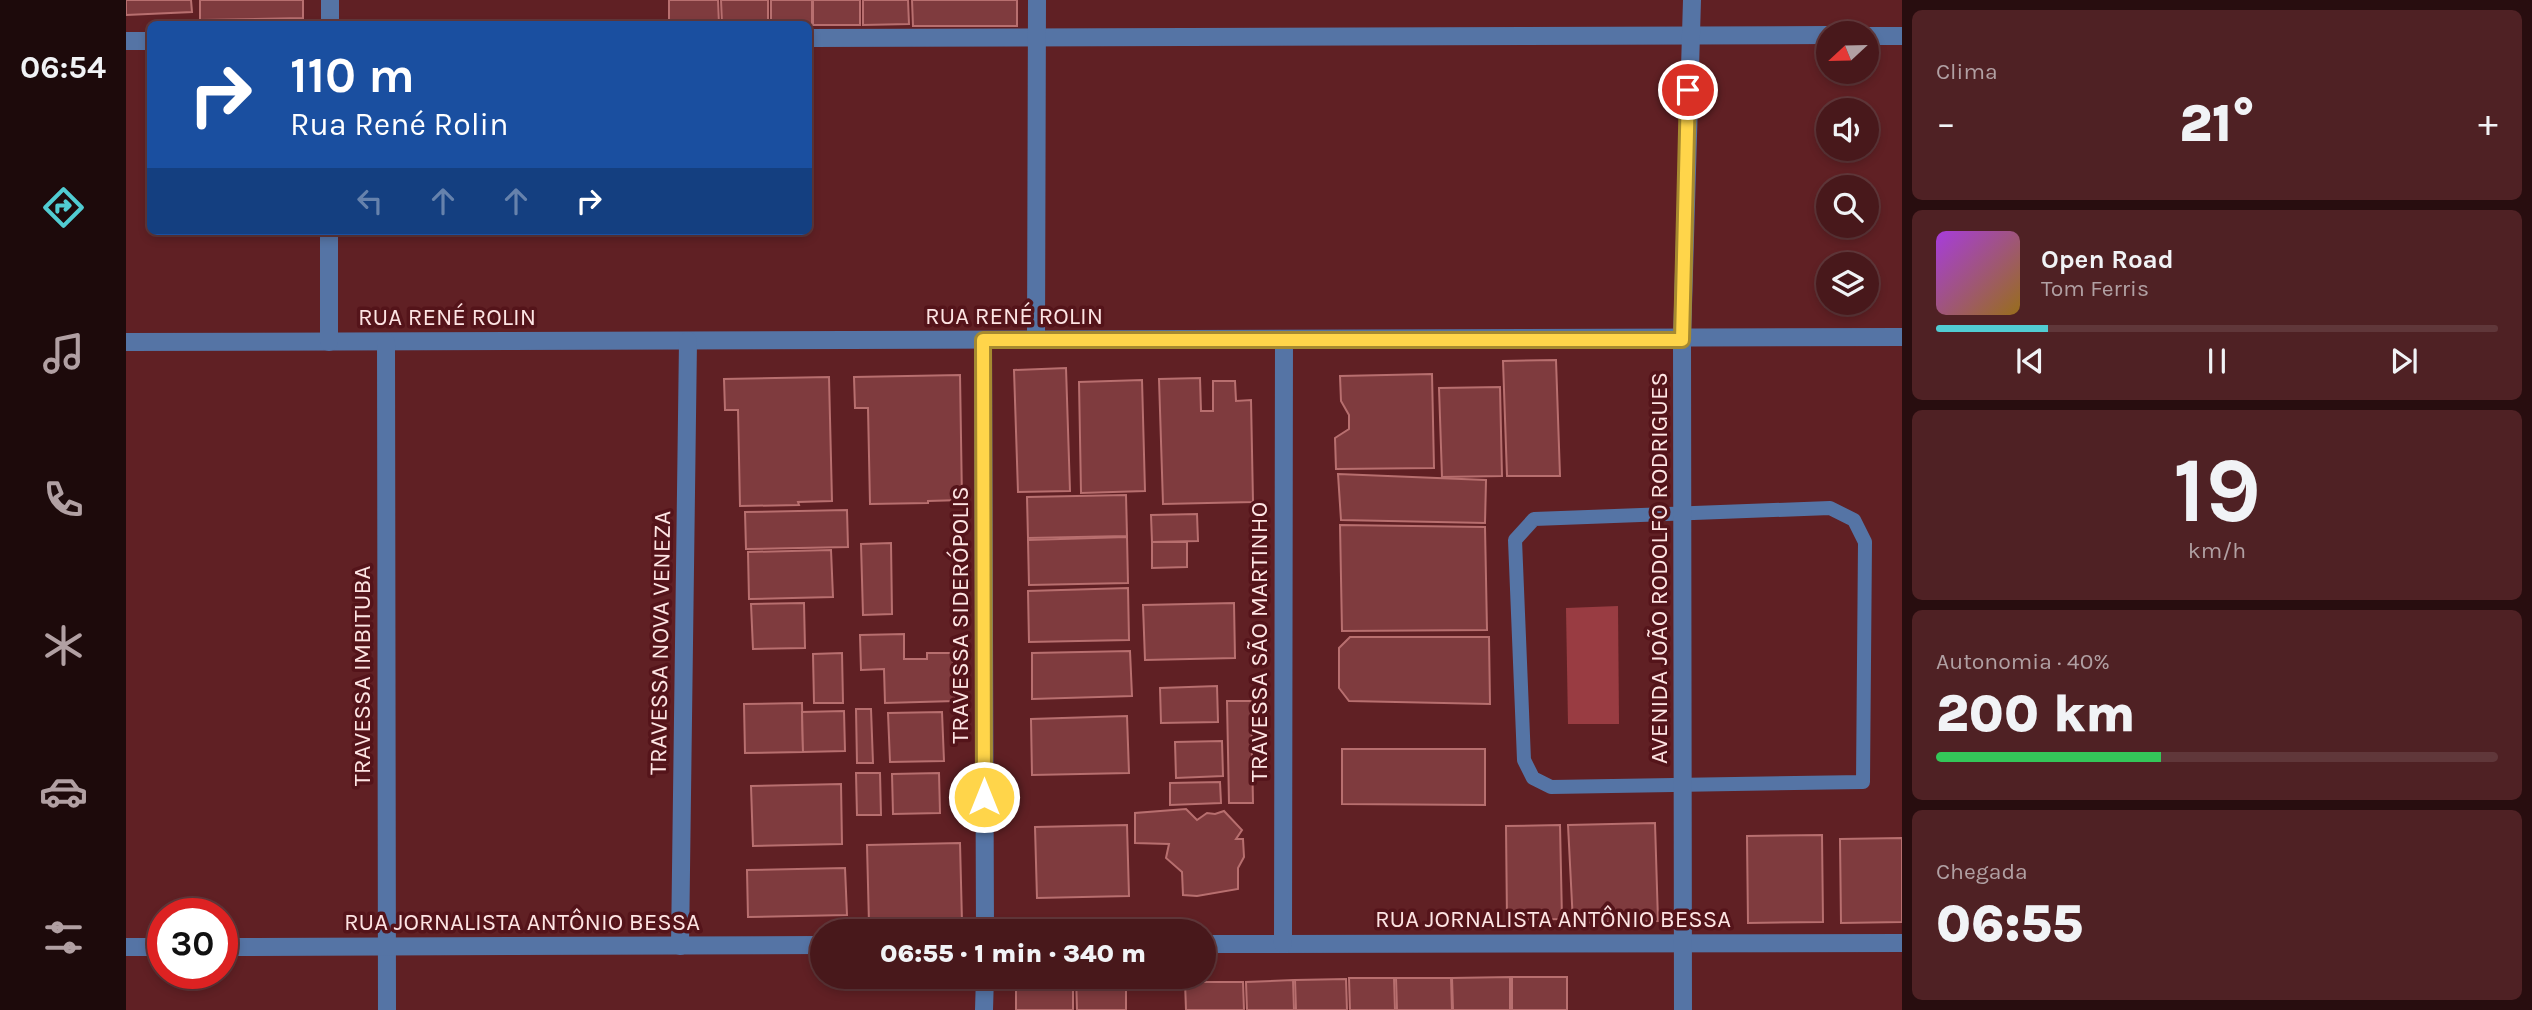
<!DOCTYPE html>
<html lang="pt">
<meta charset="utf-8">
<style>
:root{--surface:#48181b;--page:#4f2124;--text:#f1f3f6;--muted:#b1a0a3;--line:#60373a;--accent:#51ccd2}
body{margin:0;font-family:Karla,sans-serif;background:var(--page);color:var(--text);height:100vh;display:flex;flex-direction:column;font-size:26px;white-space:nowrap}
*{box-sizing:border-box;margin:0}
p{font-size:23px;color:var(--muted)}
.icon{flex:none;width:38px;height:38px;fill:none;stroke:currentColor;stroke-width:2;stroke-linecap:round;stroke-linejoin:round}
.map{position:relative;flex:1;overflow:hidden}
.details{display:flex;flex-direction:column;gap:10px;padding:10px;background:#280d0f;width:630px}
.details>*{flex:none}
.top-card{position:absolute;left:21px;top:21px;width:665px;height:214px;border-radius:10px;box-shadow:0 4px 10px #0003,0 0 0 2px var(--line);background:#1a4fa0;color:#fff;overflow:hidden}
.needle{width:46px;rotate:248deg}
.tools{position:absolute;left:1690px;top:21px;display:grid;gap:14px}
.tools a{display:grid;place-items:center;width:63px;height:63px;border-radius:50%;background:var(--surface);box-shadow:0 4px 10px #0003,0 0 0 2px var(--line);font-size:35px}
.speed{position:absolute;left:21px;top:898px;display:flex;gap:14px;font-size:35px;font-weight:700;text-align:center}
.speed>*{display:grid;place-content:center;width:91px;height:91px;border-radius:50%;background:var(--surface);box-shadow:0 4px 10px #0003,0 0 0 2px var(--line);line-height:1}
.speed .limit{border:10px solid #d22;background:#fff;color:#111}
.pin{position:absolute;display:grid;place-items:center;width:60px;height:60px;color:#fff;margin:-30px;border:4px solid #fff;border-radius:50%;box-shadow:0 2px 7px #0007}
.me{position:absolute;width:77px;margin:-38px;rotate:0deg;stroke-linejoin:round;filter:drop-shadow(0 0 5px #0008)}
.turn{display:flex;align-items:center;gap:24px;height:147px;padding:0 28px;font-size:32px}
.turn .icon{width:91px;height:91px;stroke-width:2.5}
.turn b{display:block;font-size:49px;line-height:60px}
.lanes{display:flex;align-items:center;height:66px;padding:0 28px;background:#0003;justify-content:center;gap:35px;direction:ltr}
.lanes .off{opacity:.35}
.big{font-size:52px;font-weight:800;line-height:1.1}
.details .card{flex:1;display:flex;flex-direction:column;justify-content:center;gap:10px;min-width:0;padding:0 24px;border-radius:10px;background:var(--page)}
.details .dial{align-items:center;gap:0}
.dial b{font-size:91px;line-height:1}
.song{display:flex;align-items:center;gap:21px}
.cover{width:84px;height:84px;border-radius:10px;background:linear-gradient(135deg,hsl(280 70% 55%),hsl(40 70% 35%))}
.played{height:7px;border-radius:4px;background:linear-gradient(90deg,var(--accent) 20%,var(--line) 20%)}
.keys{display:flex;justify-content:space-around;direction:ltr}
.heat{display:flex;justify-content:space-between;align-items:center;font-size:38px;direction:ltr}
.charge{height:10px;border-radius:5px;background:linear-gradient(90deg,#34c759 40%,var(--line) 0)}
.trip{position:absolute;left:684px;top:919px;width:406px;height:70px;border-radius:35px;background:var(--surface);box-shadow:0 4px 10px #0003,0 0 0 2px var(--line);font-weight:800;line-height:70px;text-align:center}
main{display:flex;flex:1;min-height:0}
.dock{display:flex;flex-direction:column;width:126px;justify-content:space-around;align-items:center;background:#1d0a0b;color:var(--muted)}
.dock .icon{width:49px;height:49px}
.dock .active{color:var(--accent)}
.dock b{font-size:32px;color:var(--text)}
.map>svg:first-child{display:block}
.green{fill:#993c42}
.building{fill:#7f3b3e;stroke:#b86f6f;stroke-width:2}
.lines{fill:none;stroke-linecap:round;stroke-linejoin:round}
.service{stroke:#5574a5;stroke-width:14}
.minor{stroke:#5574a5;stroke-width:18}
.route-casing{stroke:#a68a30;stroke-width:18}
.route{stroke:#ffd54a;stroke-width:12}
.labels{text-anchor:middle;stroke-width:7;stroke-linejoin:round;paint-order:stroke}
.street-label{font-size:24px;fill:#fde4e3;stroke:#54141a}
</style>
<main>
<nav class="dock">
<b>06:54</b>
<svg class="icon active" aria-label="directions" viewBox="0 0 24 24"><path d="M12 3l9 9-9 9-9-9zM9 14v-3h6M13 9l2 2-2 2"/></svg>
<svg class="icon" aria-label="music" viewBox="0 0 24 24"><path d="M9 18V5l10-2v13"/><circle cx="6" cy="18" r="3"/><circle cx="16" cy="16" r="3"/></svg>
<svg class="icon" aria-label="phone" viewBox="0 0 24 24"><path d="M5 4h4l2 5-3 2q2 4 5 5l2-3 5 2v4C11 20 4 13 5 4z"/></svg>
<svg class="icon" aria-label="climate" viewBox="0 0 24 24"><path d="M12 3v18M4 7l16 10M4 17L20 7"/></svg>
<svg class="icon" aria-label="car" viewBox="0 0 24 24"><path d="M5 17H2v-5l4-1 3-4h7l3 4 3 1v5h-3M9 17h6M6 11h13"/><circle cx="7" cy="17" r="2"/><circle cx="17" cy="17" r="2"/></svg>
<svg class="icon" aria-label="filters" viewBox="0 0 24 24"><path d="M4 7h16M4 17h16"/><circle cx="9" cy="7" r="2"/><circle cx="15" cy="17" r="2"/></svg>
</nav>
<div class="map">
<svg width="1776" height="1010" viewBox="0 0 1776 1010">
<rect width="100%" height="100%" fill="#602024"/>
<polygon class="green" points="1492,606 1493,724 1442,724 1440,608"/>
<g class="building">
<polygon points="0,0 65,0 66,12 0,15"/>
<polygon points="74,0 177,0 177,18 74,20"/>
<polygon points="543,0 592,0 593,24 543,24"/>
<polygon points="595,0 642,0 642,24 596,24"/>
<rect x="645" y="0" width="41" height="24"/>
<rect x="687" y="0" width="47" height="25"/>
<polygon points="737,0 782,0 783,24 737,25"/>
<polygon points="786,0 891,0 891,26 787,26"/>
<polygon points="1430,360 1434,476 1381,476 1377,361"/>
<polygon points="940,368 944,491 892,492 888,370"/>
<polygon points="1306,374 1308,468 1210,469 1209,438 1223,429 1223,415 1215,401 1214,376"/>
<polygon points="834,375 836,500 802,501 802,503 744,504 742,408 729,408 728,377"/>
<polygon points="703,377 706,501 672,502 673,505 614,506 612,410 599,410 598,379"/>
<polygon points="1074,378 1075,411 1087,411 1087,381 1109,381 1110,401 1125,400 1127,502 1037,504 1033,379"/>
<polygon points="1016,380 1019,491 955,493 953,382"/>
<polygon points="1374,387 1376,476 1316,477 1313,388"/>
<polygon points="1212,474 1360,480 1359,523 1215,520"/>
<polygon points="1000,495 1001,536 902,538 901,497"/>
<polygon points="721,510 722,547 620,549 619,512"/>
<polygon points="1071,514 1072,541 1026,542 1025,515"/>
<polygon points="1214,525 1359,527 1361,630 1216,631"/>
<polygon points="1001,537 1002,583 903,585 902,540"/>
<polygon points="1026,542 1061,542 1061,567 1026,568"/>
<polygon points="765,543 766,614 737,615 735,544"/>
<polygon points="705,550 707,597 623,599 622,552"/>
<polygon points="1002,588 1003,640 903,642 902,591"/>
<polygon points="678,603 679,648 627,649 625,604"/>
<polygon points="1108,603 1109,658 1019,660 1017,605"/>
<polygon points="778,634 778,659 801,659 801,653 827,653 829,701 759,703 758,669 735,670 734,635"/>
<polygon points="1224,637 1363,637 1364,704 1223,701 1213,688 1213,648"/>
<polygon points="1004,651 1006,696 906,699 906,653"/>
<polygon points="716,653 717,703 688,703 687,654"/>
<polygon points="1091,686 1092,722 1035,723 1034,688"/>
<polygon points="1101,701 1125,701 1127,803 1103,803"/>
<polygon points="676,703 677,752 619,753 618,704"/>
<polygon points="730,709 745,709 747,763 731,763"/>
<polygon points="718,711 719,751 677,752 676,712"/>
<polygon points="816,712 818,761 764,762 762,713"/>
<polygon points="1001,716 1003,773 906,775 905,719"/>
<polygon points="1096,741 1097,776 1050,778 1049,742"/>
<polygon points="1216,749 1359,749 1359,805 1216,804"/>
<polygon points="730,773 754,773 755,815 731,815"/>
<polygon points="813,773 814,813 767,814 766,774"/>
<polygon points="1094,782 1095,803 1044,805 1044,783"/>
<polygon points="715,784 716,844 627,846 625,786"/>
<polygon points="1060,809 1071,820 1081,813 1089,814 1098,811 1116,830 1110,839 1117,839 1118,857 1112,868 1112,889 1071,896 1057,895 1056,872 1040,858 1043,844 1009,843 1009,813"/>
<polygon points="1529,823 1532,921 1447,923 1442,825"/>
<polygon points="1001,825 1003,896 911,898 909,827"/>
<polygon points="1434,825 1436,919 1381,920 1380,826"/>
<polygon points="1696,835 1697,922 1622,923 1621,836"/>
<polygon points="1776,838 1776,922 1715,923 1714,839"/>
<polygon points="834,843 836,922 743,924 741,845"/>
<polygon points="719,868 721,915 622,917 621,870"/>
<rect x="890" y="976" width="57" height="34"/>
<polygon points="950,976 1000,976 1000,1010 951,1010"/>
<polygon points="1384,977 1384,1010 1327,1010 1326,978"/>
<rect x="1386" y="977" width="55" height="33"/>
<polygon points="1223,978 1268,978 1269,1010 1224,1010"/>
<polygon points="1270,978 1325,978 1326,1010 1271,1010"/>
<polygon points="1220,979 1221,1010 1170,1010 1169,980"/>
<polygon points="1167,980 1168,1010 1121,1010 1120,982"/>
<polygon points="1059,982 1117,982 1118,1010 1060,1010"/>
</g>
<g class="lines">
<polygon class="service" points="1704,508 1728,520 1739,542 1737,782 1425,787 1407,778 1398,760 1389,540 1408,519"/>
<g class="minor">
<polyline points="204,24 204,0"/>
<polyline points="1741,36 1776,36"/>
<polyline points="682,38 1703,35"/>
<polyline points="0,41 24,41"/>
<polyline points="857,340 859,931"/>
<polyline points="910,340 911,0"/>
<polyline points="0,342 1776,337"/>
<polyline points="203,342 203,231"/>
<polyline points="260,342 261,1010"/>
<polyline points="1078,944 1776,943"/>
<polyline points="1157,944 1158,340"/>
<polyline points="554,946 562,341"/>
<polyline points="0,947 37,947"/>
<polyline points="96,947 696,945"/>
<polyline points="858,1010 859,976"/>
<polyline points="1557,1010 1556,340 1566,0"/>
</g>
</g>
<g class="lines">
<defs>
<polyline id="route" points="858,797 857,340 1556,340 1562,90"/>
</defs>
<use href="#route" class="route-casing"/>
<use href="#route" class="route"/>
</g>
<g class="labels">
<g class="street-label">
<text x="888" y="324">RUA RENÉ ROLIN</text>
<text x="321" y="325">RUA RENÉ ROLIN</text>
<text transform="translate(1533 568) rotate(-90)" y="8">AVENIDA JOÃO RODOLFO RODRIGUES</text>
<text transform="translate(834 615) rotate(-90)" y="8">TRAVESSA SIDERÓPOLIS</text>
<text transform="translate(1133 642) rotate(-90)" y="8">TRAVESSA SÃO MARTINHO</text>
<text transform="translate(534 643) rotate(-89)" y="8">TRAVESSA NOVA VENEZA</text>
<text transform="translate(236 676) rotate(-90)" y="8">TRAVESSA IMBITUBA</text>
<text x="1427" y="927">RUA JORNALISTA ANTÔNIO BESSA</text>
<text x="396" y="930">RUA JORNALISTA ANTÔNIO BESSA</text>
</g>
</g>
</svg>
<div class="tools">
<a><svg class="needle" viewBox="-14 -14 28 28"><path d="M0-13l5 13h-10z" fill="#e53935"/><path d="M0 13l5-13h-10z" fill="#b1a0a3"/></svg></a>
<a><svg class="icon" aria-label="sound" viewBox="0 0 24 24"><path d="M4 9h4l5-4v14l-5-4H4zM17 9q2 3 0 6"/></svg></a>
<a><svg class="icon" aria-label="search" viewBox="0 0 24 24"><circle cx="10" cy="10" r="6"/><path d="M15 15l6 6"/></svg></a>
<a><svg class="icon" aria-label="layers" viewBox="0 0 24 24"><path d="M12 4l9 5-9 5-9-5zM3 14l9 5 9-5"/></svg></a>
</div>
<div class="speed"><div class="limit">30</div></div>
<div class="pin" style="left:1562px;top:90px;background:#d93025"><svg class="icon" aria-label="arrive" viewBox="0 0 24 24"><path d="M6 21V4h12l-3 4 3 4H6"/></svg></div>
<svg class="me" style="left:858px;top:797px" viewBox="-20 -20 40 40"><circle r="17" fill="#ffd54a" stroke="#fff" stroke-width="3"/><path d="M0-11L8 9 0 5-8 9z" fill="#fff"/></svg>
<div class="trip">06:55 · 1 min · 340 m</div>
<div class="top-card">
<div class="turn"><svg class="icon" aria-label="right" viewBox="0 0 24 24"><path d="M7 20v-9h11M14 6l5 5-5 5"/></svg><div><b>110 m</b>Rua René Rolin</div></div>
<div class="lanes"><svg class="icon off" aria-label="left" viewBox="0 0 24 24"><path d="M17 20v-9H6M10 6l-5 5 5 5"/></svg><svg class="icon off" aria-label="ahead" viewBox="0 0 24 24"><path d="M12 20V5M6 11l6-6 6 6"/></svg><svg class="icon off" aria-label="ahead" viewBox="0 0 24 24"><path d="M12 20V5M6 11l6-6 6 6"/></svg><svg class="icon" aria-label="right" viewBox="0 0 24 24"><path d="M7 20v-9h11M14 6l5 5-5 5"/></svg></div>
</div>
</div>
<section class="details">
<div class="card"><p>Clima</p>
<div class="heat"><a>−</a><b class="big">21°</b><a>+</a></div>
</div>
<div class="card">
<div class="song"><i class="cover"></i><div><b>Open Road</b><p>Tom Ferris</p></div></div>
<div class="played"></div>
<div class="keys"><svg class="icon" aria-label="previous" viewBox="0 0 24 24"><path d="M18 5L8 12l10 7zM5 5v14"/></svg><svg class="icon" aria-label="pause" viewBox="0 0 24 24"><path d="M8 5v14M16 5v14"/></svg><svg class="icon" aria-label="next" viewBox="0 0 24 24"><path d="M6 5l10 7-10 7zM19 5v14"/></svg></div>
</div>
<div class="card dial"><b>19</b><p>km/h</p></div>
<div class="card"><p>Autonomia · 40%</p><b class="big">200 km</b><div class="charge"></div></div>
<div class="card"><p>Chegada</p><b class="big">06:55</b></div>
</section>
</main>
